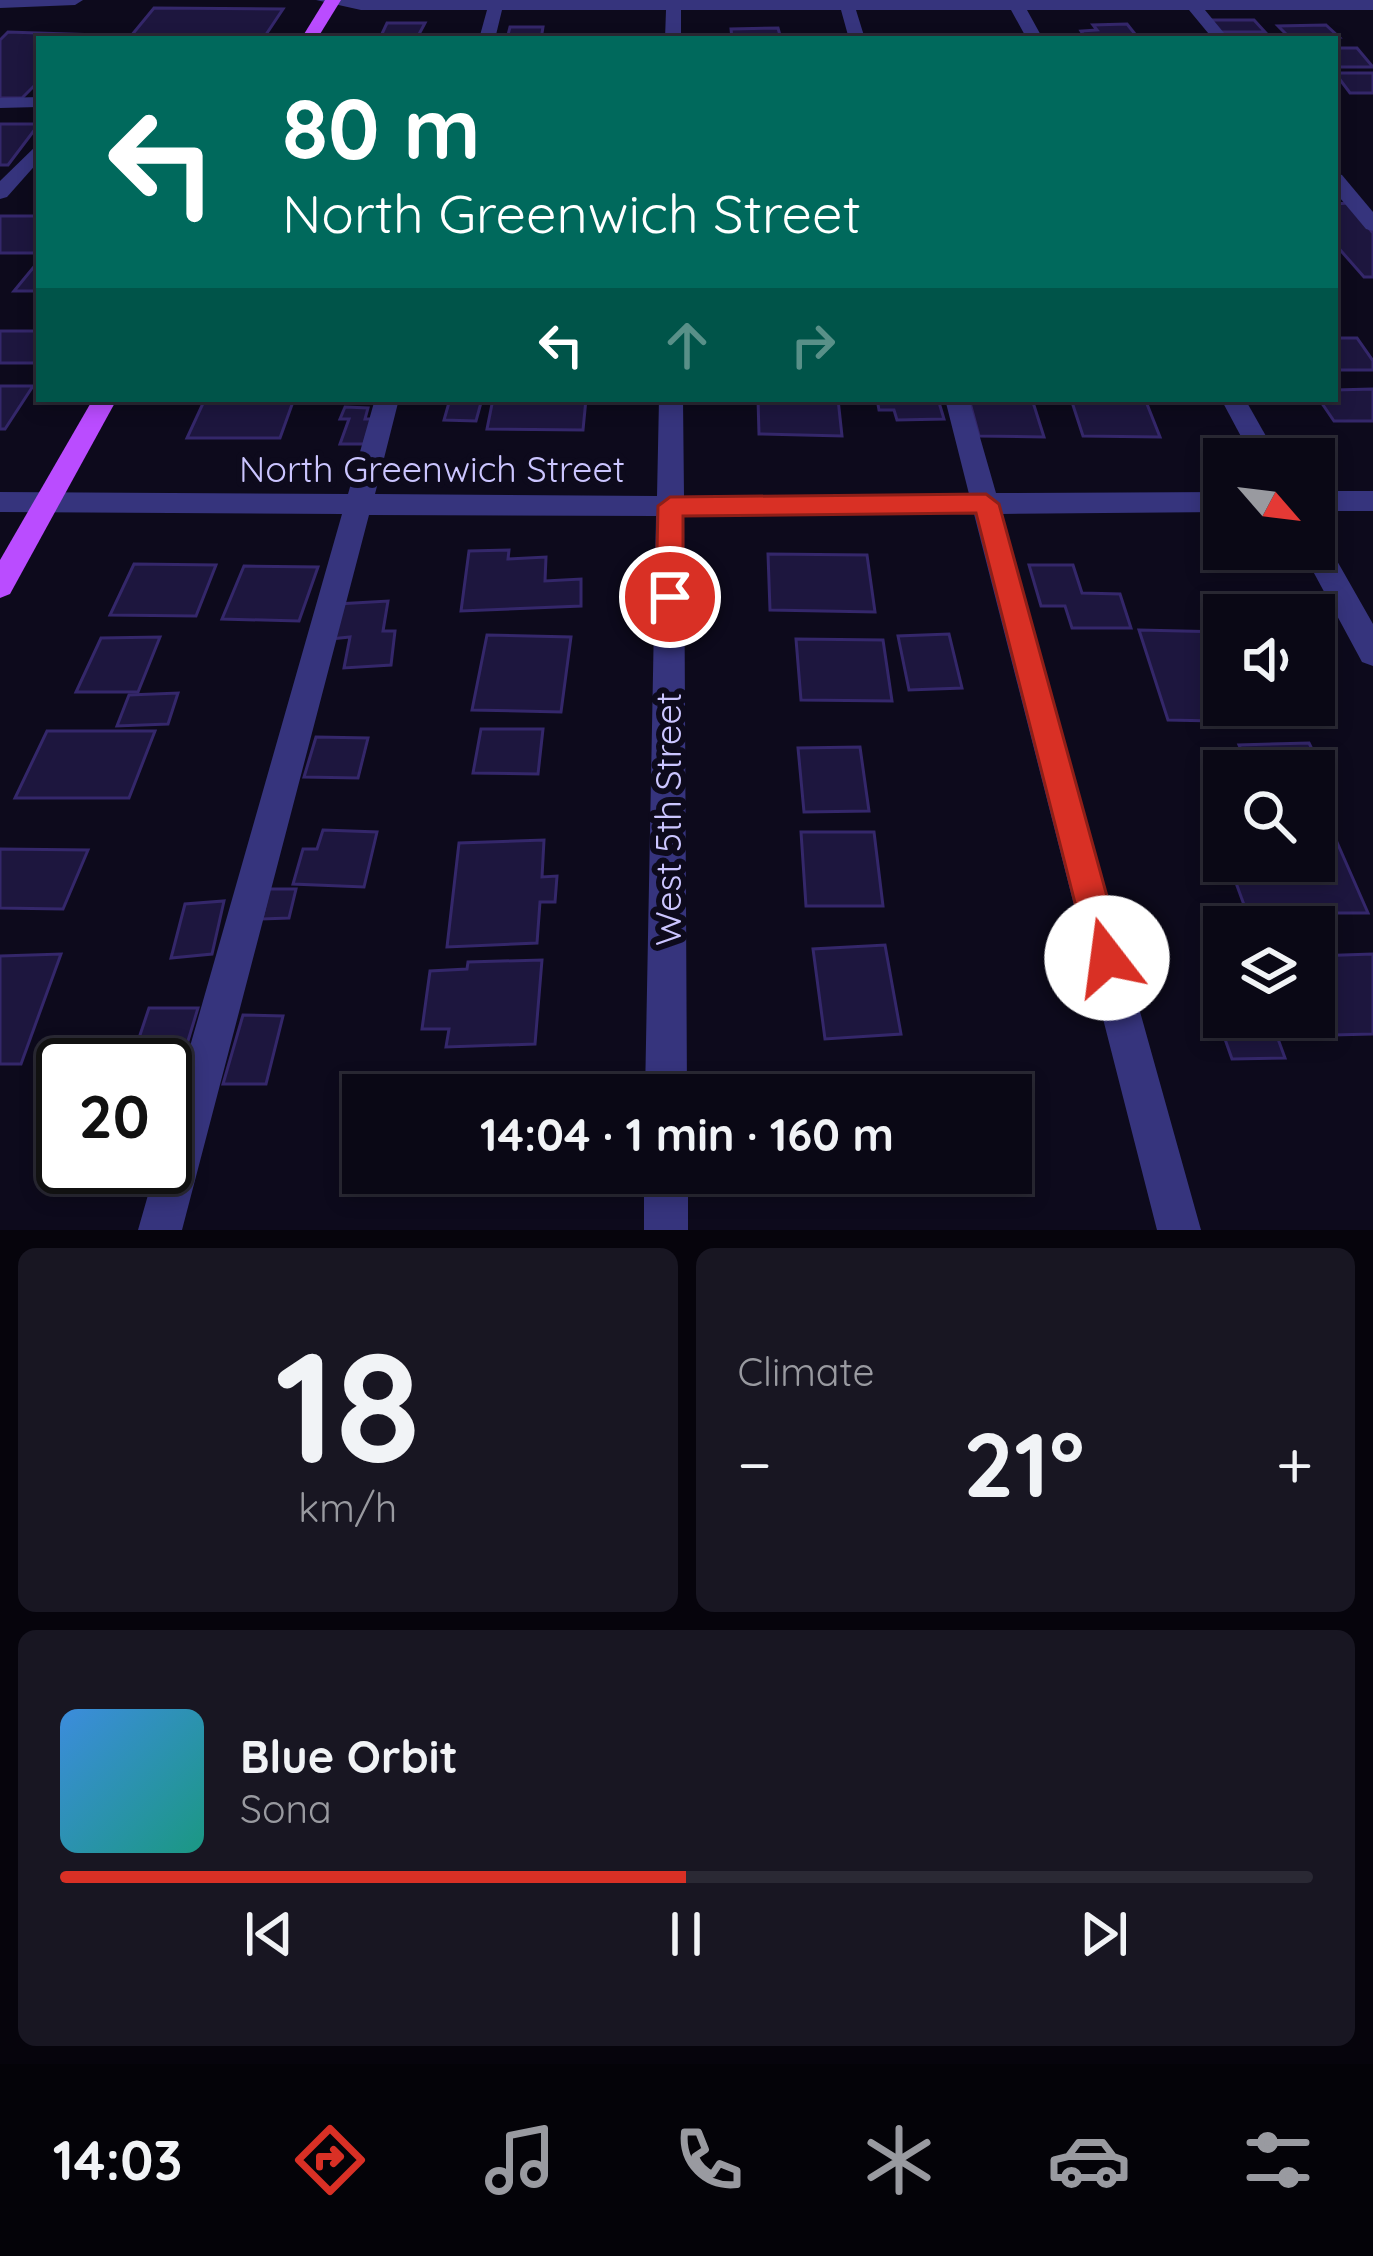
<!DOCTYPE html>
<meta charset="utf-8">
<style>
:root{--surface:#0a0815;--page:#181622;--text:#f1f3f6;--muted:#999aa0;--line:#2a2934;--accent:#d93025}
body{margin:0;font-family:Quicksand,sans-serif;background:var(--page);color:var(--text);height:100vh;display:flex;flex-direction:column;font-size:45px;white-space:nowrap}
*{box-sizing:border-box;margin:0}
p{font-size:39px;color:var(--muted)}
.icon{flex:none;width:66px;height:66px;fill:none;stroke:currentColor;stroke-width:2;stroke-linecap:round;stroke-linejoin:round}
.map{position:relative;height:1230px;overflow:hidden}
.sheet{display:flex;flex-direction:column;gap:18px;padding:18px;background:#06040c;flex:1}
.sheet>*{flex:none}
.hud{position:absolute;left:36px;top:36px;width:1302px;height:366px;border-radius:0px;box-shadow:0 6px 18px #0003,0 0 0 3px var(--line);background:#00695c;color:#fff;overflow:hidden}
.needle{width:78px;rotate:118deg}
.controls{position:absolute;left:1203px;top:438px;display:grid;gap:24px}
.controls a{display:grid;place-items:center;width:132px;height:132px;border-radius:0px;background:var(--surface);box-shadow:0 6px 18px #0003,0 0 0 3px var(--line);font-size:60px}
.speed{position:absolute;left:36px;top:1038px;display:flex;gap:24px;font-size:60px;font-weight:700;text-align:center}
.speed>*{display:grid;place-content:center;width:156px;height:156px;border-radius:50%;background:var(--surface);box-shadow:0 6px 18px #0003,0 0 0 3px var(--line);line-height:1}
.speed .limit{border:6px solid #111;border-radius:18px;background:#fff;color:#111}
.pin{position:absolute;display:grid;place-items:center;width:102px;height:102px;color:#fff;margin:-51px;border:6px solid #fff;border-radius:50%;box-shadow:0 3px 12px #0007}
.me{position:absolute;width:132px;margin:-66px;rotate:345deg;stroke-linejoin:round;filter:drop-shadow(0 0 9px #0008)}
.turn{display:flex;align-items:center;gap:42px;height:252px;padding:0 48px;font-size:54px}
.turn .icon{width:156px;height:156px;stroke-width:2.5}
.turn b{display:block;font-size:84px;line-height:102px}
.lanes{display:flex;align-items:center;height:114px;padding:0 48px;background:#0003;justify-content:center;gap:60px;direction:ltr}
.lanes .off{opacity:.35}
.big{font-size:90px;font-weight:700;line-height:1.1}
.sheet .widget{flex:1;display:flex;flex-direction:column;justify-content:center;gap:18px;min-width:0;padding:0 42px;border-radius:18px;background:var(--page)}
.sheet .dial{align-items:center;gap:0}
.dial b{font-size:156px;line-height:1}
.song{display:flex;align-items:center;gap:36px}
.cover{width:144px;height:144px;border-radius:18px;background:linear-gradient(135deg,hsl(210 70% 55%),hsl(170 70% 35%))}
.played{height:12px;border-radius:6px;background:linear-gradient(90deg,var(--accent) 50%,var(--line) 50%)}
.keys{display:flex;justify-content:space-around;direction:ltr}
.heat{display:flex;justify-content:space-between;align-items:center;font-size:66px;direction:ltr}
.sheet .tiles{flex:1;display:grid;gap:18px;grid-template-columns:1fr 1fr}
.widget:last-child{grid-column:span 2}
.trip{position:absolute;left:342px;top:1074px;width:690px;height:120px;border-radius:0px;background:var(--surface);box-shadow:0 6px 18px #0003,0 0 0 3px var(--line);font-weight:700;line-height:120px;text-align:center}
.tabs{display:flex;height:192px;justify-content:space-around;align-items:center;background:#040308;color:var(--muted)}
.tabs .icon{width:84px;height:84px}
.tabs .on{color:var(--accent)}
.tabs b{font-size:54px;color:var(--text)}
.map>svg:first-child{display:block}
.building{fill:#1d163e;stroke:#34276a;stroke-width:3}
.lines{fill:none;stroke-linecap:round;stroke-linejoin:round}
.minor{fill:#36347d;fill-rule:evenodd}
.major{fill:#ba4cff;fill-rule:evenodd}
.route{fill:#d93025;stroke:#8d1f18;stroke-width:3}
.labels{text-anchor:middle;stroke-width:12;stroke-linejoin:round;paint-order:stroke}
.street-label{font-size:36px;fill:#cbc5ff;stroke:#0d0a1c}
</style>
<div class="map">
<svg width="1373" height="1230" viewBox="0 0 1373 1230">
<rect width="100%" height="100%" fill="#0d0a1c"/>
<g class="building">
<polygon points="154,8 283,9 263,39 39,39 39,81 22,98 0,98 0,40 8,32 131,36"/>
<polygon points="1211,20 1254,20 1265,32 1220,32"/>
<polygon points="387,23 425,23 417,38 380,38"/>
<polygon points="1127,24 1139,39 1086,39 1081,31 1097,30 1093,25"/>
<polygon points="1326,25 1339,37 1290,38 1278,26"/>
<polygon points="510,27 543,27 541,39 507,39"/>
<polygon points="778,28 781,39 732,39 731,29"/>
<polygon points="1335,48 1357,48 1373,67 1335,67"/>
<polygon points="1335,73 1373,73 1373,93 1350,93"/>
<polygon points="0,124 39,124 8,165 0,165"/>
<polygon points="1348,203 1373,233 1373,277 1364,277 1335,244 1335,204"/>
<rect x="0" y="216" width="39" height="37"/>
<polygon points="37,263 39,291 14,291"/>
<rect x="0" y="331" width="39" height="32"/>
<polygon points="1335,338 1357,338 1373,361 1373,370 1335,370"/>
<polygon points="0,386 33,386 5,429 0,429"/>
<polygon points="1373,389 1373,421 1334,421 1319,399 1335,399 1335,390"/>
<polygon points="205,399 294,399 280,438 187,438"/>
<polygon points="450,399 482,399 476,421 444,420"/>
<polygon points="493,399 586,399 583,430 487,429"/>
<polygon points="758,399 838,399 842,436 759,434"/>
<polygon points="877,399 938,399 944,419 897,420 894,410 879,410"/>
<polygon points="969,399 1032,399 1044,437 979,436"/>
<polygon points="1071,399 1145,399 1160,437 1083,436"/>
<polygon points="345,407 368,408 365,419 372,419 364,444 340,444 349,419 340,419"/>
<polygon points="509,550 508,559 546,557 545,581 581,579 581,606 461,611 469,551"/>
<polygon points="768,554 867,555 875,612 770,610"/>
<polygon points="134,564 216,565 196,616 110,615"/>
<polygon points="1029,565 1073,565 1082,593 1120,594 1131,628 1072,628 1065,606 1041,606"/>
<polygon points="244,566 318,567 299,621 222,619"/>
<polygon points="388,601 383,631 395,631 391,665 344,668 350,637 330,639 337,604"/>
<polygon points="1139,630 1224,632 1224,705 1253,705 1260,722 1168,720"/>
<polygon points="949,634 962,688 909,690 898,636"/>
<polygon points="487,635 571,637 561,712 472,710"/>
<polygon points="160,637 138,692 76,692 101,638"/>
<polygon points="796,639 883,640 892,701 801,700"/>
<polygon points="178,693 168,724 117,726 129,695"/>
<polygon points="481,729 543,729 538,774 473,773"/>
<polygon points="47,731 155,731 129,798 15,798"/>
<polygon points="316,737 368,738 358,778 304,777"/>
<polygon points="1309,743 1332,790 1315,790 1331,822 1314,822 1314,771 1250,771 1239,745"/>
<polygon points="860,747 869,811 804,812 798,748"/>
<polygon points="1224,788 1224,826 1222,826 1207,789"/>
<polygon points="323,830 377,832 364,887 293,884 303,849 317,849"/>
<polygon points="801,832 874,832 883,906 806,906"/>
<polygon points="544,840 542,877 557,876 555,902 540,902 537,943 447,947 459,843"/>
<polygon points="1314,840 1336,840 1368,913 1247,913 1228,861 1314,861"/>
<polygon points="0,849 88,850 63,909 0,908"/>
<polygon points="269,889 296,889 289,918 262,919"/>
<polygon points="224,901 212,954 171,958 185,904"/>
<polygon points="885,945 901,1034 825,1039 813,949"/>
<polygon points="61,954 21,1064 0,1064 0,956"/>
<polygon points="1373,954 1373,1034 1291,1036 1284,1017 1314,1017 1314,956"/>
<polygon points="542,960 535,1044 446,1047 449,1029 422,1029 430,971 467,969 468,962"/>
<polygon points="1224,990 1224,1017 1270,1017 1285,1058 1232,1059 1208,991"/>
<polygon points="149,1008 198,1008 173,1090 165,1090 165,1065 130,1065"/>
<polygon points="243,1015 283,1016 266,1084 223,1084"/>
</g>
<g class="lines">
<g class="minor">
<polygon points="0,0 83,0 75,5 0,8"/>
<polygon points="316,0 1373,0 1373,10 1205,10 1229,39 1213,39 1189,10 1027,10 1043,39 1027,39 1011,10 856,10 865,39 849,39 841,10 681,10 681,39 665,39 666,10 502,10 495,39 479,39 487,10 361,10"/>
<polygon points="39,97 39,107 0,108 0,98"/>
<polygon points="39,143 39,161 7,197 0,199 0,181"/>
<polygon points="1335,173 1342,175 1373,212 1373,231 1366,229 1335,192"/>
<polygon points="375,399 399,399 375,494 657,496 659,399 683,399 684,496 969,494 945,399 969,399 996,493 1224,492 1224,512 1001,514 1201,1230 1157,1230 974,514 684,516 687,1095 645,1095 656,516 369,515 182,1230 138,1230 156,1167 165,1167 165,1134 342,514 0,512 0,492 348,494"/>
<polygon points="1221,399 1245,399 1279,459 1253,459"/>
<rect x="1314" y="491" width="59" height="20"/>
<polygon points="1314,535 1324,538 1373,624 1373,666 1362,662 1301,549 1314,549"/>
<rect x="644" y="1173" width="44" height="57"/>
</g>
<g class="major">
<polygon points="325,0 341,0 317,39 301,39"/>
<polygon points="93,399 117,399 10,594 0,598 0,560"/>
</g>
</g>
<polygon class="route" points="986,494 999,504 1124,958 1119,970 1107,975 1094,970 1089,958 976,513 683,516 683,597 670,608 656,597 658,506 670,497"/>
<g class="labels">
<g class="street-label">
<text x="432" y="482">North Greenwich Street</text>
<text transform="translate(668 819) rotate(-90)" y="13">West 5th Street</text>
</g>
</g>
</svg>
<div class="controls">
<a><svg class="needle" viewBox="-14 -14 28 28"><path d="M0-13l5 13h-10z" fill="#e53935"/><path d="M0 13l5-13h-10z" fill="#999aa0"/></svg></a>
<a><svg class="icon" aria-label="sound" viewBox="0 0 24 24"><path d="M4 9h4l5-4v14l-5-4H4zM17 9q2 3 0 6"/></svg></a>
<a><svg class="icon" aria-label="search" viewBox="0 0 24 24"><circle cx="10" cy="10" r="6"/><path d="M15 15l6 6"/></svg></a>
<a><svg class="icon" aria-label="layers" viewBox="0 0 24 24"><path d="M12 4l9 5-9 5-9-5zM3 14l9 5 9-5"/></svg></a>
</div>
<div class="speed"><div class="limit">20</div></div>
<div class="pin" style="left:670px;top:597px;background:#d93025"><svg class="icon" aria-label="arrive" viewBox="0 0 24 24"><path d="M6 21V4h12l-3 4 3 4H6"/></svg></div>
<svg class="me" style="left:1107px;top:958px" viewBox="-20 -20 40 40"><circle r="19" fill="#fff"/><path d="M0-13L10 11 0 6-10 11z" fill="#d93025"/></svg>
<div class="trip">14:04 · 1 min · 160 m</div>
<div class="hud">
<div class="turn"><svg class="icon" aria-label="left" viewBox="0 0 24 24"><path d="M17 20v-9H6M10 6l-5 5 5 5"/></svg><div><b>80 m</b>North Greenwich Street</div></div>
<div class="lanes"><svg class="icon" aria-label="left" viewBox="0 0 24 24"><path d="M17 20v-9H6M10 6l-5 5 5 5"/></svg><svg class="icon off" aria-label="ahead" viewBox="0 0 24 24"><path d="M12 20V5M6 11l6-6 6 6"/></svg><svg class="icon off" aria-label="right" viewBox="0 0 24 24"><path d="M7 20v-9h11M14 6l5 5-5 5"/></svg></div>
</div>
</div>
<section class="sheet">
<div class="tiles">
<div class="widget dial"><b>18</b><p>km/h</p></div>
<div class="widget"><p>Climate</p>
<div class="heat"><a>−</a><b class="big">21°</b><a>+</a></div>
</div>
<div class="widget">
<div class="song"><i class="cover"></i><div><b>Blue Orbit</b><p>Sona</p></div></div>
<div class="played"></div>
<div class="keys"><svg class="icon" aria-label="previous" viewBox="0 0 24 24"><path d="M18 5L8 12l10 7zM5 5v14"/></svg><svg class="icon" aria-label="pause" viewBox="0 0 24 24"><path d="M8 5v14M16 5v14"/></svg><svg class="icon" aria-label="next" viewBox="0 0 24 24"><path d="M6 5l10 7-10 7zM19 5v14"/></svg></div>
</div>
</div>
</section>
<nav class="tabs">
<b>14:03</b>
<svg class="icon on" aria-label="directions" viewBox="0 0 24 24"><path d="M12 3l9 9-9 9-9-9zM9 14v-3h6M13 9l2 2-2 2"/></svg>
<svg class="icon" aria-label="music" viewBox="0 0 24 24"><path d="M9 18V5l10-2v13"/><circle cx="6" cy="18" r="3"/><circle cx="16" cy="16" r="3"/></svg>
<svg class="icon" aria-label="phone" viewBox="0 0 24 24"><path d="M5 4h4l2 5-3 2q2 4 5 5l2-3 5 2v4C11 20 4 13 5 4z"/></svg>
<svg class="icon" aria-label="climate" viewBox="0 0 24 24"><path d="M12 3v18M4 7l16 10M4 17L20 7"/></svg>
<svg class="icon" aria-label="car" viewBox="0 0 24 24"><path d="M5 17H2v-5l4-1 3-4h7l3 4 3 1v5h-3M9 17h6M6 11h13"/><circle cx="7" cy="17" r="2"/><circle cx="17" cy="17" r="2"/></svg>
<svg class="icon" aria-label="filters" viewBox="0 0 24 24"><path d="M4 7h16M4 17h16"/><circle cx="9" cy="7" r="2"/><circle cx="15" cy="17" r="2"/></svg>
</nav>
